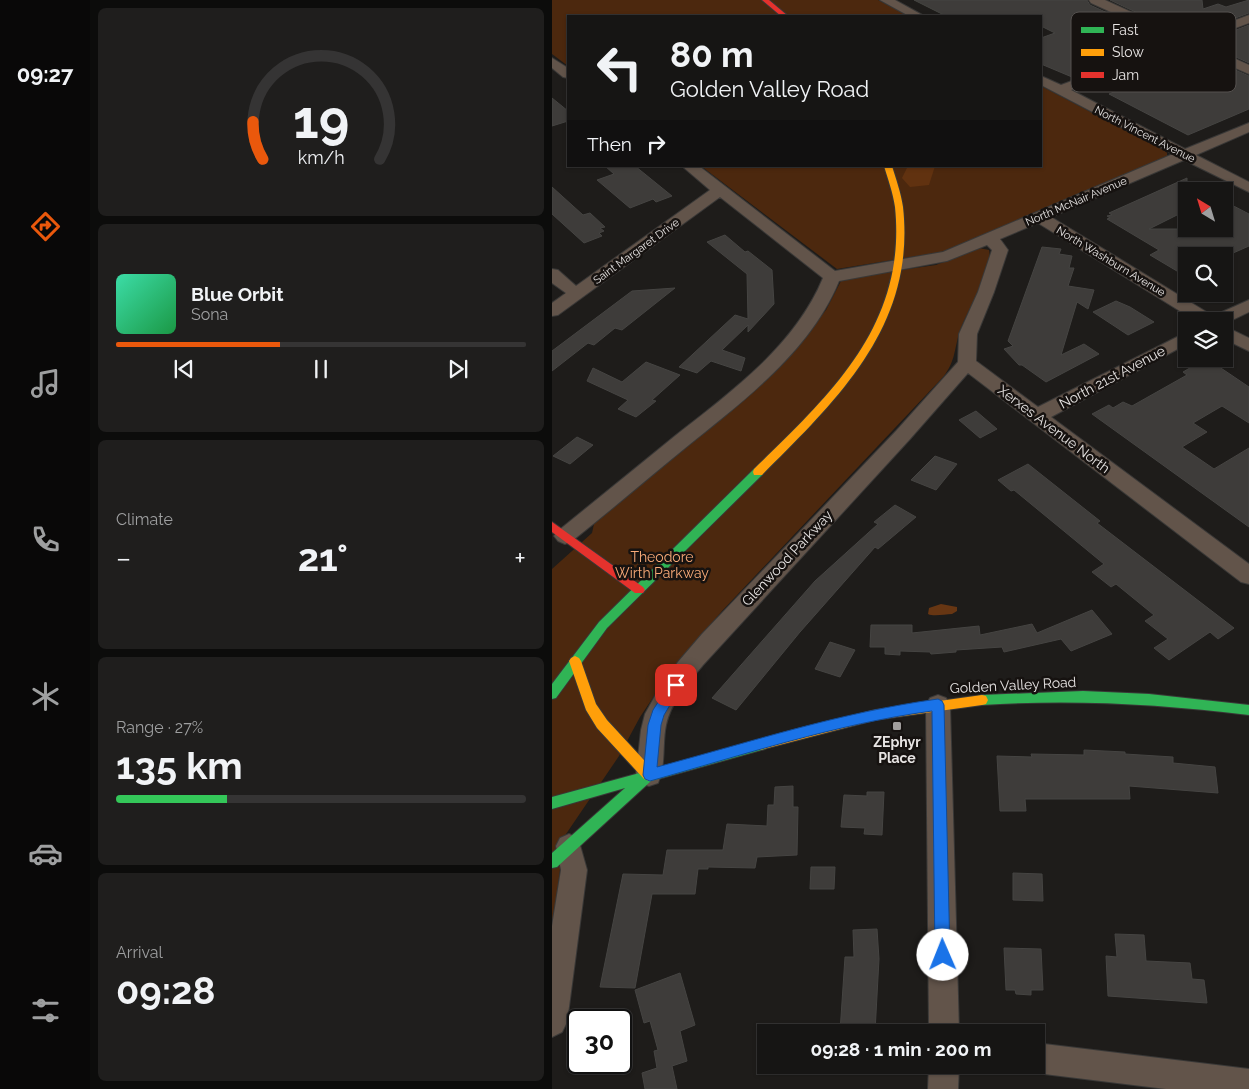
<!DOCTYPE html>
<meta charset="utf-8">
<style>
:root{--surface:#161514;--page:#1f1e1d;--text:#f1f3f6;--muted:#9e9fa0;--line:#353434;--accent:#ea580c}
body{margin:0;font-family:Raleway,sans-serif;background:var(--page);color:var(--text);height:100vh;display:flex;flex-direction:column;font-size:19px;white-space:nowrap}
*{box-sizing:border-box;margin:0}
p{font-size:16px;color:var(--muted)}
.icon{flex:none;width:28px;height:28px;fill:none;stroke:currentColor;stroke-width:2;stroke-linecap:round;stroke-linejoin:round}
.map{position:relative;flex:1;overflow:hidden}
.side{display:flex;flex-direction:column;gap:8px;padding:8px;background:#0c0c0b;width:462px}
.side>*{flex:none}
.banner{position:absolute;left:15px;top:15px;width:475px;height:152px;border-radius:0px;box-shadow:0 1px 4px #0004,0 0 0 1px var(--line);background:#161514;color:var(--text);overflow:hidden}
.needle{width:32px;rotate:322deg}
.tools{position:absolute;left:626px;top:182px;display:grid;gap:10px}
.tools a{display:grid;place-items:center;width:55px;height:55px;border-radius:0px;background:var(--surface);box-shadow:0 1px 4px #0004,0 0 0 1px var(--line);font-size:25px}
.speed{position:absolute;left:15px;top:1009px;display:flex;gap:10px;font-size:25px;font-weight:700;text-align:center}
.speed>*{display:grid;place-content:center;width:65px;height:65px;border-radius:50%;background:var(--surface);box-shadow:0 1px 4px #0004,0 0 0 1px var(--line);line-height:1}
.speed .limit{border:2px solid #111;border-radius:8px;background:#fff;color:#111}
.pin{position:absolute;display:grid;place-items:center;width:42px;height:42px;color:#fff;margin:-21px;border-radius:10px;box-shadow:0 2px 8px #0006}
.me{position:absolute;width:55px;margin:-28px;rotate:359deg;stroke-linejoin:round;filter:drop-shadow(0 0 4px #0008)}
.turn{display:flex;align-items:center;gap:18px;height:105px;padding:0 20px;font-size:22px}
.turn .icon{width:65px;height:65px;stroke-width:2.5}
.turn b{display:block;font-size:35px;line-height:42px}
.then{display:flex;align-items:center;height:48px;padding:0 20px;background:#0003;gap:10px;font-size:19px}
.big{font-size:38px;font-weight:700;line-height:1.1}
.side .widget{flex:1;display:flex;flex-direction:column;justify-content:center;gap:8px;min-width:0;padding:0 18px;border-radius:8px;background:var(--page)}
.side .dial{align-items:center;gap:0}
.dial svg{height:130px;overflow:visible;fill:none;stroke:var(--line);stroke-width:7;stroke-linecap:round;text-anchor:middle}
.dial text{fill:var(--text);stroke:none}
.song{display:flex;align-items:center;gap:15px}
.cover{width:60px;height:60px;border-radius:8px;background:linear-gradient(135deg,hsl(160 70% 55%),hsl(140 70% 35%))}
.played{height:5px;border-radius:2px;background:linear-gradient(90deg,var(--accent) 40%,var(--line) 40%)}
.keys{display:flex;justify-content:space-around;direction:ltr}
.heat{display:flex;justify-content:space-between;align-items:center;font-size:28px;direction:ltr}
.charge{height:8px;border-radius:4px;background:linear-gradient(90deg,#34c759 27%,var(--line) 0)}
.trip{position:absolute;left:205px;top:1024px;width:288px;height:50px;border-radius:0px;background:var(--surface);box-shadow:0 1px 4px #0004,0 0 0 1px var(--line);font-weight:700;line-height:50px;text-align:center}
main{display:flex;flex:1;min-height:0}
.dock{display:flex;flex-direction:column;width:90px;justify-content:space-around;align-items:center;background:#090808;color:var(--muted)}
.dock .icon{width:35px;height:35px}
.dock .on{color:var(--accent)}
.dock b{font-size:22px;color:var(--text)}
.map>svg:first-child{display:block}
.green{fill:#4c280e}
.forest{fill:#613210}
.water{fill:#673613}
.building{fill:#3e3c3a;stroke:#454442}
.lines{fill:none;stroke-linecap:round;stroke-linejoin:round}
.street-casing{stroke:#393837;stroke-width:2}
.fast-casing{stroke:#393837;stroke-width:2}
.slow-casing{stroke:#393837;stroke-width:2}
.jam-casing{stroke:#393837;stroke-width:2}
.street{fill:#62544a;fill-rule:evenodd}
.fast{fill:#30b455;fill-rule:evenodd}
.slow{fill:#ff9f0a;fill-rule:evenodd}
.jam{fill:#e5322d;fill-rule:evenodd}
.route{fill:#1a73e8;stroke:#114b97}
.poi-dot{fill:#a19e9d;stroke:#161210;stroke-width:2}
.labels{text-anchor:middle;stroke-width:5;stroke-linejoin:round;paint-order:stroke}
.far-street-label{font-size:11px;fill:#e7e4e3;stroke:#161210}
.street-label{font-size:14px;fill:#e7e4e3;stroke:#161210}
.park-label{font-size:14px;fill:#faab78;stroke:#161210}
.poi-label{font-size:14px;font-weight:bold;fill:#e7e4e3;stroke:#161210}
.key{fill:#161210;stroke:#55514f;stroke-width:1}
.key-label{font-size:14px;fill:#e7e4e3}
</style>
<main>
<nav class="dock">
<b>09:27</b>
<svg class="icon on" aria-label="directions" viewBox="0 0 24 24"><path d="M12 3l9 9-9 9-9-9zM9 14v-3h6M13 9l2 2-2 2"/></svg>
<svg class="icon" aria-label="music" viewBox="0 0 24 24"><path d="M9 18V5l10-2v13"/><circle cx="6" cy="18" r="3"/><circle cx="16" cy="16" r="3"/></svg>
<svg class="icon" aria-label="phone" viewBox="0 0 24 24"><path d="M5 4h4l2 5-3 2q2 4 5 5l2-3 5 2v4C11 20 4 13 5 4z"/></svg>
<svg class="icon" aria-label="climate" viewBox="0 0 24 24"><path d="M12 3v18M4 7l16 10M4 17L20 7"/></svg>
<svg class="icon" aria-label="car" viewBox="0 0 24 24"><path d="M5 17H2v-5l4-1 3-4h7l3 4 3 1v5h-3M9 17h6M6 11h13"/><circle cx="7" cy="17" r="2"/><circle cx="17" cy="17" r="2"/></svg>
<svg class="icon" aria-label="filters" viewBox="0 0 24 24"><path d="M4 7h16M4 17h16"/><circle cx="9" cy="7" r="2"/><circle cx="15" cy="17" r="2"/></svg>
</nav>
<section class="side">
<div class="widget dial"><svg viewBox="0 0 100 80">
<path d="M14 69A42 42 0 1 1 86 69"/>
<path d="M14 69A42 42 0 0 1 8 46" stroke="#ea580c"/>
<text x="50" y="56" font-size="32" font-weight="700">19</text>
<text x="50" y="72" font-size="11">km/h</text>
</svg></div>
<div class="widget">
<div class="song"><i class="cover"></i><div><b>Blue Orbit</b><p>Sona</p></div></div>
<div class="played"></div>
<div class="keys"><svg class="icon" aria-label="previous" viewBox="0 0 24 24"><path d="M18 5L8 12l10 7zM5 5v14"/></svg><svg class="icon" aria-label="pause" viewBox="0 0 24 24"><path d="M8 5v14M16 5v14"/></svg><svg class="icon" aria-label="next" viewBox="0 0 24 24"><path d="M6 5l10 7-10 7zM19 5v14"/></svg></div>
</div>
<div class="widget"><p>Climate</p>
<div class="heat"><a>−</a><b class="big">21°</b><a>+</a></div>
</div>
<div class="widget"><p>Range · 27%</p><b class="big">135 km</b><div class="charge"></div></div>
<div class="widget"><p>Arrival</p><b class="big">09:28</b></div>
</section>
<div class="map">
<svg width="697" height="1089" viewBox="0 0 697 1089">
<rect width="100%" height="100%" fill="#1e1c1a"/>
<g class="green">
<polygon points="0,0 326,0 357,16 16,16 16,66 0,54"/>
<polygon points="489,86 615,152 615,156 396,251 285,269 149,166 489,166"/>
<path d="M427,248L437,250C442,271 411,316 406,337C402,354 402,362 392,376L170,611L118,672L88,717L67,756L12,837L0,934V569L40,533L42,524L46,519L242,348L274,310L289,281L293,278L384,265Z"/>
</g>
<polygon class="forest" points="356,166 383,166 377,185 358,187 350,178"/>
<path class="water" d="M389,604L405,607V611L400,614C393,614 382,617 376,614L377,608Z"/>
<g class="building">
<polygon points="362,0 535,0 538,5 611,38 520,77 489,64 489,38 503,33 489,26 489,16 394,16"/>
<polygon points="558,0 650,0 651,9 666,4 674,7 697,0 697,13 643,33 633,29 626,32"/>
<polygon points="697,25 697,63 664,48 672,46 658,40"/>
<polygon points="647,54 697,76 697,109 636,135 557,94 621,68 616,66"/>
<polygon points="0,98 16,111 16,121 0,126"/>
<polygon points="53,166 83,166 120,196 104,202 101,199 78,208 45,180 62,174"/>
<polygon points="635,178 635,210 597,229 661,229 672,235 672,201 697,214 697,246 672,257 635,256 635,277 598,255 607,250 555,219 558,218 555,216 560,215 557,213"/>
<polygon points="0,187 31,215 38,213 53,227 48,228 52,231 47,233 50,236 32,243 0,214"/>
<polygon points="173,235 193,252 196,251 220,270 222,304 196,332 196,325 170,350 193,358 189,371 159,361 145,373 127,367 183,315 196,319 195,274 155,242"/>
<polygon points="490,247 509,249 507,254 520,256 517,268 522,268 516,286 542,290 536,309 525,302 509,355 532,344 547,354 494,382 470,365 467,365 452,349 461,346 456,341"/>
<polygon points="123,288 70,330 63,328 42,345 36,343 0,371 0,351 80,291"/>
<polygon points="564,301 578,307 602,322 576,335 541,312"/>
<polygon points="653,359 660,362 697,387 697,423 670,406 641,423 655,432 630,447 662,469 697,448 697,527 540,414 557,405 561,408 571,402 580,406 635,375 631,372"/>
<polygon points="94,362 128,375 100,400 104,401 84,417 66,409 76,400 35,381 41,368 70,382"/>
<polygon points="424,411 445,429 428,438 407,420"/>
<polygon points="25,437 41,445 18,464 1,456"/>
<polygon points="383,456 405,464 384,490 359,480"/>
<polygon points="476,464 548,521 545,523 682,628 666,639 658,632 617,660 602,648 616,639 593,621 602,615 564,584 559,587 540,572 552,564 462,490 459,491 446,480"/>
<polygon points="343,505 364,517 326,549 323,547 248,632 184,710 160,698 263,581 326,524 322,522"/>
<polygon points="540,610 560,634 519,651 509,639 452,652 450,647 404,650 404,652 379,654 378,652 348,651 348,655 333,654 333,647 318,647 319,625 360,625 360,633 427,626 428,635 480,624 485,633"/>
<polygon points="278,642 303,650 288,677 263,669"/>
<polygon points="532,750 573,752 573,754 621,757 621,763 663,767 666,793 577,786 578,799 473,799 474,811 448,811 445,756 480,757 479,754 532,755"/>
<polygon points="241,786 241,807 246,807 245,855 205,857 203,868 156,867 156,869 146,869 143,894 100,894 83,988 48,987 71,874 111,875 115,850 171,850 175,824 215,826 216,805 222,805 223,787"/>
<polygon points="315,792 332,792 330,835 312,834 313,828 289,827 292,795 315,796"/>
<polygon points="259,867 283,867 282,889 258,889"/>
<polygon points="461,873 490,874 491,901 461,900"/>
<polygon points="325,929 327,959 323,1032 288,1032 293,957 302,957 301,930"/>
<polygon points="563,934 592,935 594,961 638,963 640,979 652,980 655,1003 556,996 554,956 565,957"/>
<polygon points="452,948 489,949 491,990 479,990 479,995 464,994 463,990 454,990"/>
<polygon points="128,973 143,1025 128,1031 135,1061 120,1066 125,1089 93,1089 90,1073 105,1068 102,1051 106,1050 98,1021 92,1023 83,990"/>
</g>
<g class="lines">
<defs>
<g id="street">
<polygon points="328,0 343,0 372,16 357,16"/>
<path d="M537,0H553L636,38L697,15V23L646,42L697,65V74L635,47L519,90L633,149L697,123V132L644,155L697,182V192L632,160L499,217L661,316L697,300V312L672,324V321H644L486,223L448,239L456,250L442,292L425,334L424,361L486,407L635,332V344L499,417L697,564V584L689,582L416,373L358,439L151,665C137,682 119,702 114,725C110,744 114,765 106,783L97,786L88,783L84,775L89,730L93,714L109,685L126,662L150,634L344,431L406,362L407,334L426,292L440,250L435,245L395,261L287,281C258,352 190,402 132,449C94,480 58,511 20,541L13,544L6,541L2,536L6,531C43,501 81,470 118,440C176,394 242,348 271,278L168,197L6,315L0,316V303L14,293L0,283V269L6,270L24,286L158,190L130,166H147L283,271L391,252L621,154L489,85V76L509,85L625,42L539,3Z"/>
<polygon points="0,58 16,68 16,78 11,77 0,68"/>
<polygon points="672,326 697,338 697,351 672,339"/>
<polygon points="386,695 394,698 398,705 407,1032 377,1032 374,705 378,698"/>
<polygon points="17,834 26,838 35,870 15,1022 10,1032 0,1037 0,926 9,870 4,846 8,838"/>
<polygon points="484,1043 697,1069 697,1089 614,1089 484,1073 473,1069 472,1065 484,1065"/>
<polygon points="377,1065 407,1065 406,1089 376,1089"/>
</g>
<g id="fast">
<polygon points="206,468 210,469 211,472 210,475 55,628 4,698 0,699 0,684 47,622 202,469"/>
<path d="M531,691L597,694L697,705V715C608,704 520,699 430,705L426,704L424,700L426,696L430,695Z"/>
<polygon points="208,740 213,741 215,745 213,749 99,781 5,867 0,868 0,853 73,788 0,809 0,797"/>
</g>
<g id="slow">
<path d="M332,166H340C344,179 349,193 351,207C364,325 287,398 210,475H202L201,472L202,469C279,394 355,325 343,207C341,193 336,179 332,166Z"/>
<polygon points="23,656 27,658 29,661 44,704 55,720 102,771 104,775 102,779 97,781 92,779 45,728 34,710 17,661 19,658"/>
<polygon points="430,695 434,696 436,700 434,704 430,705 323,720 208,750 203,749 201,745 203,741 208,740 323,710"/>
</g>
<g id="jam">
<polygon points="210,0 217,0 236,16 229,16"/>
<polygon points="0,522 91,587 93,590 91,593 83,593 0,532"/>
</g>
</defs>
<use href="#street" class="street-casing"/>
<use href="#fast" class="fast-casing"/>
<use href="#slow" class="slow-casing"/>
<use href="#jam" class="jam-casing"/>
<use href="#street" class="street"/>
<use href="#fast" class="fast"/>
<use href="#slow" class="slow"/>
<use href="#jam" class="jam"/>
</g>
<path class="route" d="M124,680L128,682L130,685L112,715L109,725L105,767C198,742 290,712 386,699L390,701L392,705L398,955L396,960L391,963L385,960L383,955L380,711C284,724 191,755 98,781L93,779L91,775L96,725L101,710L119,682Z"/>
<rect class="poi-dot" x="340" y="721" width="10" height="10" rx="2.5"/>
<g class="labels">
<g class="far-street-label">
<text transform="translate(593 134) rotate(27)" y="4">North Vincent Avenue</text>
<text transform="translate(524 201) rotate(-23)" y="4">North McNair Avenue</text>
<text transform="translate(84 251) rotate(-36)" y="4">Saint Margaret Drive</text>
<text transform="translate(559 261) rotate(31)" y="4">North Washburn Avenue</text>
</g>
<g class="street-label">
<text transform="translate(560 377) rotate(-28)" y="5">North 21st Avenue</text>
<text transform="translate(502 429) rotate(37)" y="5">Xerxes Avenue North</text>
<text transform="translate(235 558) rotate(-47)" y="5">Glenwood Parkway</text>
<text transform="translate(461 685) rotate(-3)" y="5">Golden Valley Road</text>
</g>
<g class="park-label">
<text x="110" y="562">Theodore<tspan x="110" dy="16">Wirth Parkway</tspan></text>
</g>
<g class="poi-label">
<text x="345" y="747">ZEphyr<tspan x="345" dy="16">Place</tspan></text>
</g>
</g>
<rect x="519" y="12" width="165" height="80" rx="8" class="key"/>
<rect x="529" y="27" width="23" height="6" fill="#30b455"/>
<rect x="529" y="49" width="23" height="7" fill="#ff9f0a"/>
<rect x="529" y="72" width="23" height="6" fill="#e5322d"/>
<g class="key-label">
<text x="560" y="35">Fast</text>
<text x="560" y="57">Slow</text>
<text x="560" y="80">Jam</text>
</g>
</svg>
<div class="tools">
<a><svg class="needle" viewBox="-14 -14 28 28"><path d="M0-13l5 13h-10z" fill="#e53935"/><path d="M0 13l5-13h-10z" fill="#9e9fa0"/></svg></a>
<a><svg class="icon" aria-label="search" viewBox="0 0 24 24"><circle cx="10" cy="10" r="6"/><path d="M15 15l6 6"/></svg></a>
<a><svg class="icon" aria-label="layers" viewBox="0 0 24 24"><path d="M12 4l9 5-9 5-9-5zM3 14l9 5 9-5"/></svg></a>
</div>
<div class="speed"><div class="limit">30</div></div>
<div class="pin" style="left:124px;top:685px;background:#d93025"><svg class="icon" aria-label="arrive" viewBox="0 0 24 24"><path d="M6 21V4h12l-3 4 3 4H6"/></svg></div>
<svg class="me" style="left:391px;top:955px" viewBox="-20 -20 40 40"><circle r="19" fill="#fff"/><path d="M0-13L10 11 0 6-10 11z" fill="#1a73e8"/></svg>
<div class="trip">09:28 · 1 min · 200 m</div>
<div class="banner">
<div class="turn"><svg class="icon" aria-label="left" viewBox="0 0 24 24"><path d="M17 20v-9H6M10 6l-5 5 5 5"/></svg><div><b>80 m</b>Golden Valley Road</div></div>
<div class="then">Then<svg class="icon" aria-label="right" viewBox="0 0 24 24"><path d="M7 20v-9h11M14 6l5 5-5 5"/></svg></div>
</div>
</div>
</main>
